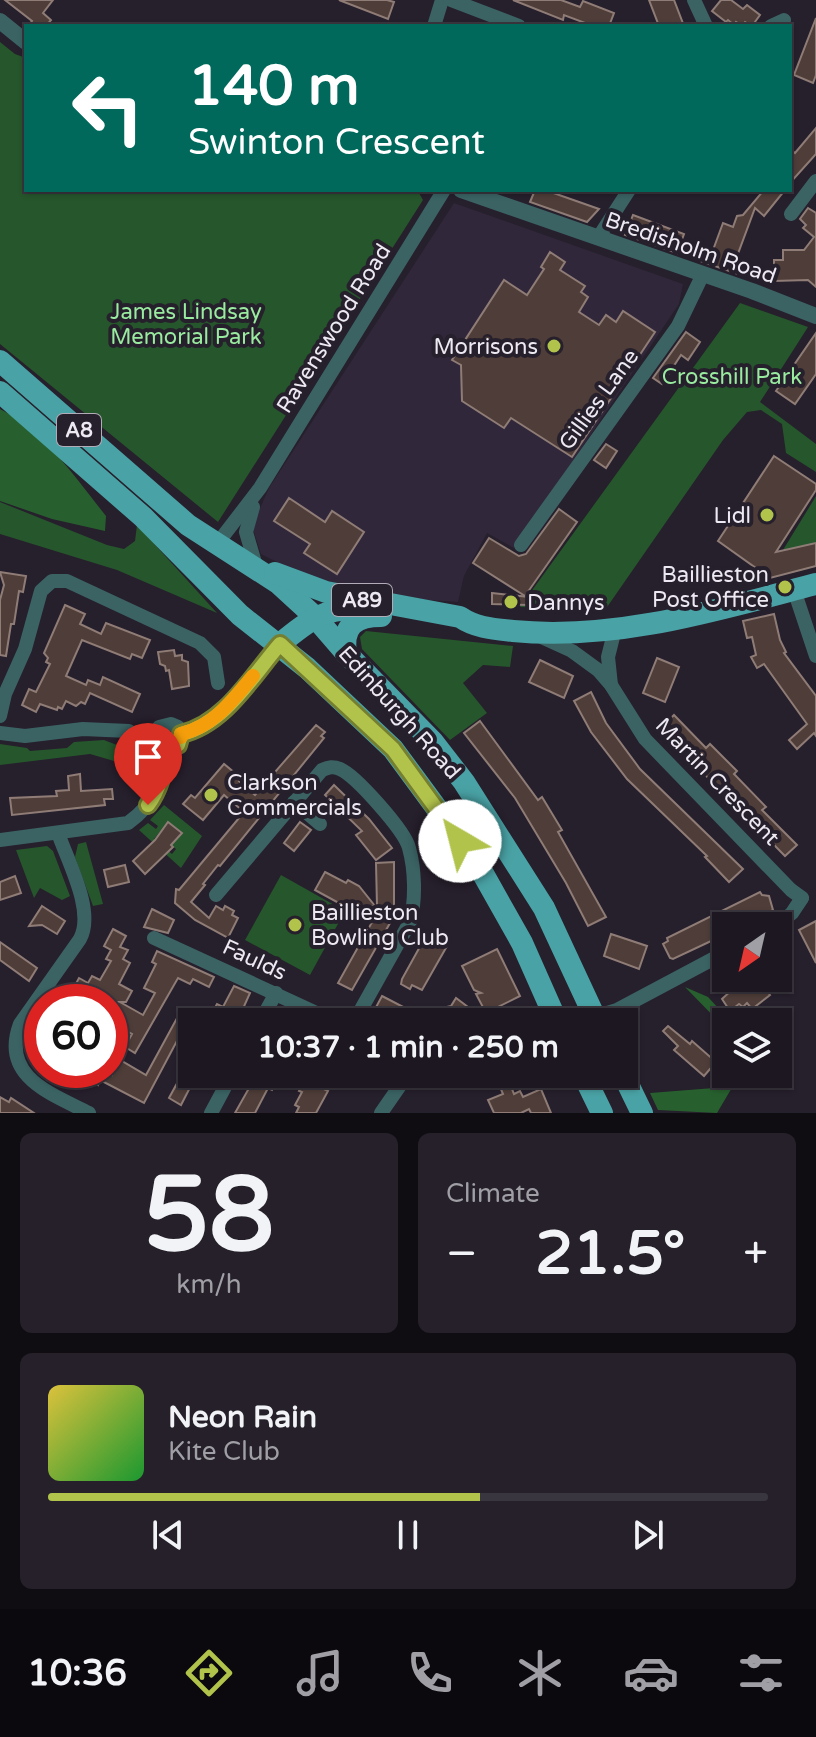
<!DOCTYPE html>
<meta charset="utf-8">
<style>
:root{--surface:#1c1721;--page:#25202a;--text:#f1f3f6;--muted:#a09fa5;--line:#3a363f;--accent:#b2c34c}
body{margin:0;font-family:"Varela Round",sans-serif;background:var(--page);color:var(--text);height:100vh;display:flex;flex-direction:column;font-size:30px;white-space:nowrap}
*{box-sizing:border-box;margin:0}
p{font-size:26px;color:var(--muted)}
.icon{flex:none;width:44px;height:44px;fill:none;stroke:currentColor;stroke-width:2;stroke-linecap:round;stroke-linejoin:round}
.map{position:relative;height:1113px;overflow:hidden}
.panel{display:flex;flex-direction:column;gap:20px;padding:20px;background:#0f0d12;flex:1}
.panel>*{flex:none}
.top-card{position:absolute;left:24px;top:24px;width:768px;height:168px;border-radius:0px;box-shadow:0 2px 6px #0004,0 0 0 2px var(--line);background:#00695c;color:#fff;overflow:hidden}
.needle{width:52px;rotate:214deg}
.fabs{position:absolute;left:712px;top:912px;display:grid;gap:16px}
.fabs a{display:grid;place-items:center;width:80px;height:80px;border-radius:0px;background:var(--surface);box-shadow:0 2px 6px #0004,0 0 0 2px var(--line);font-size:40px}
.speed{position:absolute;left:24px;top:984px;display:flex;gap:16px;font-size:40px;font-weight:700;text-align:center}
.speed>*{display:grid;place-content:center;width:104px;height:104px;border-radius:50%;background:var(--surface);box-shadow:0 2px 6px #0004,0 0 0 2px var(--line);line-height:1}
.speed .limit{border:12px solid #d22;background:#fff;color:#111}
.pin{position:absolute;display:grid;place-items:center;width:68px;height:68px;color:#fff;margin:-82px -34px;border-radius:50% 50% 50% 0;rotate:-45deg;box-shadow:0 0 8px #0007}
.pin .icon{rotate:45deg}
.me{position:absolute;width:88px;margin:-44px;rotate:323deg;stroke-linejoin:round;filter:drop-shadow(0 0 6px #0008)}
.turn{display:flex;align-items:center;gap:28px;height:168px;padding:0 32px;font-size:36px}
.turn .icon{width:104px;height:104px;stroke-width:2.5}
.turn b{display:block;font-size:56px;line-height:68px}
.big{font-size:60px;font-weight:700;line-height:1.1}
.panel .tile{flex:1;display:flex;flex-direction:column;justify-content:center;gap:12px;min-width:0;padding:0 28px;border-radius:12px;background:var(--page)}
.panel .dial{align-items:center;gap:0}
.dial b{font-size:104px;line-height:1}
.song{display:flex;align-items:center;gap:24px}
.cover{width:96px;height:96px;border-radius:12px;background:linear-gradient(135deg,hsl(50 70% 55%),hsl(130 70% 35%))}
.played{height:8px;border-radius:4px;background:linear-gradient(90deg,var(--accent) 60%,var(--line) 60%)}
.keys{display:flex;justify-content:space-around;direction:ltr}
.heat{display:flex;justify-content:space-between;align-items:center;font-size:44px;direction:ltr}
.panel .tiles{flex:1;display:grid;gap:20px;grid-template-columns:1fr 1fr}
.tile:last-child{grid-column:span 2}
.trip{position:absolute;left:178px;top:1008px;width:460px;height:80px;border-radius:0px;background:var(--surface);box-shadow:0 2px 6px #0004,0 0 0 2px var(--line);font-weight:700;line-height:80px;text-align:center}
.tab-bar{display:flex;height:128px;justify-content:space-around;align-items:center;background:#0b090d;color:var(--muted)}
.tab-bar .icon{width:56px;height:56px}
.tab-bar .on{color:var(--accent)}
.tab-bar b{font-size:36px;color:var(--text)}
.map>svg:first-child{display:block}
.built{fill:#30273a}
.green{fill:#26562c;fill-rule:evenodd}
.forest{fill:#27602e}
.building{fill:#4e3d38;stroke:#8f7c76;stroke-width:2}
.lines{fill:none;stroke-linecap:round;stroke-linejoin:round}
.minor{stroke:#3b6364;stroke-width:14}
.tertiary{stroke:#3b6364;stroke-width:16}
.primary{stroke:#49a2a5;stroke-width:22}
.route-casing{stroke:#747f31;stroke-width:20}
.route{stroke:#b2c34c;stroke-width:14}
.slow{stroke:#f59e0b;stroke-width:14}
.poi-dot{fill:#b2c34c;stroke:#261f2c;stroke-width:3}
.labels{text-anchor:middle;stroke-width:8;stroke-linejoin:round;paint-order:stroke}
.shield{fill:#261f2c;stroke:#b1acb7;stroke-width:2}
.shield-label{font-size:20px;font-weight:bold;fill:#ede9f2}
.street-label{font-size:22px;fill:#ede9f2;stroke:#261f2c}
.park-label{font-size:22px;fill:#99eb9f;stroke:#261f2c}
.poi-label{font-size:22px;fill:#ede9f2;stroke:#261f2c;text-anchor:end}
</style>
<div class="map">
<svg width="816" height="1113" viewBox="0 0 816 1113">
<rect width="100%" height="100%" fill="#261f2c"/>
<polygon class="built" points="454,203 683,284 679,304 514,548 487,533 464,576 458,602 428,600 309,578 261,554 252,526 269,488"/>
<g class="green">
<polygon points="0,42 15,54 26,58 26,190 410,190 419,193 423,200 218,522 0,344"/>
<polygon points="740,303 808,327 760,402 816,444 816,472 786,453 782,424 761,410 747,412 723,440 605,610 520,607"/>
<polygon points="816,496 816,543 783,550 813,501"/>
<polygon points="0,502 107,545 124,549 135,541 137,525 217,613 117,570 0,534"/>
<polygon points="366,631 513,646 510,667 483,665 463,683 487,713 450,740 362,649 360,637"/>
<path d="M104,740C130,750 141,752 151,780L146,786L121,763L90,754L0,765V744L27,748L30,751L67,748L74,742Z"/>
<path d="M164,805L202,836L181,868L139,830L148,823L156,829L158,826L150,820ZM168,822L181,833L171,845L176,849L172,854L154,839Z"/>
<polygon points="86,842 103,904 93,906 75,857 78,844"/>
<polygon points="47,846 53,851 70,896 62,900 40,888 34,898 16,850"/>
<polygon points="281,875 345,911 310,975 245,940"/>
</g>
<g class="forest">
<path d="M0,409C46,433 74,476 106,516L105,531L52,519L0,501Z"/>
<polygon points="685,987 708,997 731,1022 726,1022 726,1029"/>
<polygon points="726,1071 726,1074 740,1074 717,1113 658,1110 650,1093 714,1088"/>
</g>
<g class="building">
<polygon points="5,0 53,0 43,13 51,20 46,26 28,26 32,21"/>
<polygon points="339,0 387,0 394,2 388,19"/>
<polygon points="513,0 561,0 580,7 583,1 614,13 609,26 593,26 564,15 563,20"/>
<polygon points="649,0 674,0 684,26 659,26"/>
<polygon points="721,0 731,0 743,9 747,5 760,15 752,26 745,22 742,26 736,22 734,25 728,20 726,22 712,11"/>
<polygon points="816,18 816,75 813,83 794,75"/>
<polygon points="816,128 816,154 790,183 790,149 795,153"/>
<polygon points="535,190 545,190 599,209 587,222 530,202"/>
<polygon points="764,190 785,190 764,216 755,208 736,259 743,261 738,274 697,260 702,246 713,250 723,223 733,227 737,216 743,215"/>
<polygon points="808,208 816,213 816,287 808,280 774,281 774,260 783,260 783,250 804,250 814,237 803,228 806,225 800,219"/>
<polygon points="633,215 684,234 677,253 625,235"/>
<polygon points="550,252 565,262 560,270 585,286 581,292 588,297 579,312 599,325 606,315 616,322 623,311 655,332 572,457 511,418 504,428 462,401 461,365 452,360 504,280 527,295 544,269 541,267"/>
<polygon points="686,332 700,342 688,360 681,355 662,384 653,378"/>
<polygon points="816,333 816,374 795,404 776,391"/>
<polygon points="606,444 617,451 606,468 594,460"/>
<polygon points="774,456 816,484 816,490 776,552 816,543 816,566 770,578 718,541"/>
<polygon points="289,498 325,522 332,511 364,532 337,574 304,553 310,544 274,521"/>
<polygon points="559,509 577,522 525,596 473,563 489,538 519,556 526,554"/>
<polygon points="0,572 26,576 23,592 19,591 14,624 11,624 6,656 0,655 0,600 4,585"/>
<polygon points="492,593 529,597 529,605 492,604"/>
<polygon points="65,605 85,614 80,624 101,634 106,623 150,640 142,658 132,654 130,659 82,640 66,676 86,685 88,680 100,685 103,677 140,694 132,712 90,693 85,704 81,702 76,706 66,701 62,709 58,707 57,710 40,704 36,712 22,705 29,689 36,692 50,664 46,662 48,658 44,653"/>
<polygon points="774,614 780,640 786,652 784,653 816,696 816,736 814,733 797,749 789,740 807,724 764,664 757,668 751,657 756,655 752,637 747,638 743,621"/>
<polygon points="174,650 175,656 182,655 182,660 188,662 189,686 172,689 169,670 166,671 165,666 160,664 158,652"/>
<polygon points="657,658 679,667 665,702 643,693"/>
<polygon points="540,660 573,676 564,698 529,682"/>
<polygon points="591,692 606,723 640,769 743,869 729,882 705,857 707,856 627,779 591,732 574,701"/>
<polygon points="674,715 706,748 710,744 737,771 734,774 766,807 762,810 797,845 785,856 660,729"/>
<polygon points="480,721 538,800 542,797 562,830 558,832 606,917 588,926 566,883 515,798 464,733"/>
<polygon points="316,725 325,732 321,736 324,738 220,866 218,865 203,884 205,885 191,902 209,918 216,906 223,910 225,906 234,911 232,915 238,918 228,938 195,920 175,903 176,889 179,890 244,812 224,795 203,820 183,804 191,795 195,798 224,764 241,778 239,781 255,795"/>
<polygon points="80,774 81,791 112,789 113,799 104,799 105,805 12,815 10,798 57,796 56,791 69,790 68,776"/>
<polygon points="334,785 369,819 392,848 376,860 356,835 362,831 325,795"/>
<polygon points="168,822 182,833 171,845 173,847 145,874 133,861 155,840"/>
<polygon points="300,822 311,830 294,851 284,843"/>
<polygon points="394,862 394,906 377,906 376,863"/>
<polygon points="125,865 129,882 108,887 104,870"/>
<polygon points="325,872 346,883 348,880 359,886 375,906 346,907 315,890"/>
<polygon points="15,876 21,893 0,900 0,882"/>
<polygon points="760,892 762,895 769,896 773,910 746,923 745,921 736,926 726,926 726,934 673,959 670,958 663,944 668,941 667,938"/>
<polygon points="42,906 65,921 57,934 42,925 29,926"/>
<polygon points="152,909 174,920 168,933 144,927"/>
<polygon points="376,915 390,923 352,990 338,983"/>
<polygon points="816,921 816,963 799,930"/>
<polygon points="113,929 126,936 120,947 128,950 123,959 130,963 119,984 132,991 126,1002 120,1002 143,1015 155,993 144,988 156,964 152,962 157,951 214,977 209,987 193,979 190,984 178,978 135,1053 125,1047 132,1034 116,1026 120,1019 111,1014 118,1002 93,1002 72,991 79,978 88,983 92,976 100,980 111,961 106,959 111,950 104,946"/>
<polygon points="427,934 447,946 422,990 412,985 410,989 401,984 402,979"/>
<polygon points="611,934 647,946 639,969 604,956"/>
<polygon points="0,942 37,968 29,981 0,960"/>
<polygon points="497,949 520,996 486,1013 476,994 481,993 474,990 462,966"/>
<polygon points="745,978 757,978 770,995 752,1009 747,1003 743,1007 739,1004 730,1011 722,999"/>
<polygon points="234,986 250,993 237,1022 207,1022 217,1004 223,1007"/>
<polygon points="382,996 411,1011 409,1016 451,1006 456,998 480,1016 474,1019 475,1022 390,1022 374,1011"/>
<polygon points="182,1009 207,1022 187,1022 144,1103 100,1080 98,1085 68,1070 106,1070 112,1075 120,1060 146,1075"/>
<polygon points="668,1026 690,1044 692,1041 716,1062 704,1076 674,1050 678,1046 663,1031"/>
<polygon points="192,1056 192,1074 197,1074 181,1105 169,1098"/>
<polygon points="257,1074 280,1074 272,1090 268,1088 255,1113 235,1113"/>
<polygon points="502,1074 506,1074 514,1094 520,1091 523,1097 541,1089 551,1113 531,1113 529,1109 521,1113 494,1113 488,1100 503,1094 496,1077"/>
<polygon points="305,1080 328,1091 316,1113 296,1113 299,1107 295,1105 302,1092 299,1091"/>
<polygon points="0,1097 9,1102 11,1098 34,1113 0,1113"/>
</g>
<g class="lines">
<g class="minor">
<polyline points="451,0 519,26"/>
<polyline points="694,0 706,26"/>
<polyline points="434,26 442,0"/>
<polyline points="771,26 784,20"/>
<polyline points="791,214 816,181"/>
<polyline points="598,238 629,190"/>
<polyline points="253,507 246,532 256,566"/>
<polyline points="217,544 260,488 444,190"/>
<polyline points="521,545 678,326 703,274"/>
<polyline points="794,590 816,656"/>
<polyline points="539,636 572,651 598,670 611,685 645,739 791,890 802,898"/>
<polyline points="611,685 608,657 615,629"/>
<polyline points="0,716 5,694 25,649 41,591 52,581 67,581 200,643 214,657 218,683"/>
<polyline points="0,733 25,736 83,729 129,731"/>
<polyline points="181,734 203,727 215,718 280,644"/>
<polyline points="167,750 157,743 155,735 159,727 171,724 178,727 181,734"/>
<polyline points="294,802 320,824"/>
<path d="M58,833C68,862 95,911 80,939L20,1024C0,1077 52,1094 89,1113"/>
<path d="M0,840L128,823C157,802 161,783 167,750"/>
<path d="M216,895L322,770C329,767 333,766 340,769C356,776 405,831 409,848C415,870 416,899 410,922L354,1022"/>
<polyline points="777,926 792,913 802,898"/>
<polyline points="154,938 336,1022"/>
<polyline points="594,1017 617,1010 726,952"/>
<polyline points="260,1022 276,993"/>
<polyline points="211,1113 232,1074"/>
<polyline points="381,1113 408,1074"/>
</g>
<g class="tertiary">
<polyline points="0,21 26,42"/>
<polyline points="461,190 752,291 816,316"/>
</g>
<g class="primary">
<polyline points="0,361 188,525 278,583 314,616 346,653 433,742 464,782 544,908 597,1022"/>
<polyline points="0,392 143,517 240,615 307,668 393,749 477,863 522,943 557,1022"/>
<path d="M275,573L326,592L460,617C476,628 494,629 513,631C616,641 717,610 816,584"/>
<path d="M280,644C305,623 328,604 363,610"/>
<path d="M346,653C342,626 355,616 381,616"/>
<polyline points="583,1074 602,1113"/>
<polyline points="623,1074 642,1113"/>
</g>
</g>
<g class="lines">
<defs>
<path id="route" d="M148,805C161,787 163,771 167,750L178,745L181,734C225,724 252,676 280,644L393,749L460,841"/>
</defs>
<use href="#route" class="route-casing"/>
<use href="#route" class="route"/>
<path class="slow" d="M181,737V734C214,726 232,701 253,676"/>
</g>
<g class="poi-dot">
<circle cx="554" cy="346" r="8"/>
<circle cx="767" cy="515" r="8"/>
<circle cx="785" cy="587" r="8"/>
<circle cx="511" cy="602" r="8"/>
<circle cx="211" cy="795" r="8"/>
<circle cx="295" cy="925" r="8"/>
</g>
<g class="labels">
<g class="shield">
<rect x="57" y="414" width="44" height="32" rx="6"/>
<rect x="332" y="584" width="60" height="32" rx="6"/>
</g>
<g class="shield-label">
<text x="79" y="437">A8</text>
<text x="362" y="607">A89</text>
</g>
<g class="street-label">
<text transform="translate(691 247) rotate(19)" y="8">Bredisholm Road</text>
<text transform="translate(333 328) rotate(-58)" y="8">Ravenswood Road</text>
<text transform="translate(598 399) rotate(-54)" y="8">Gillies Lane</text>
<text transform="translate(400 712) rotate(48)" y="8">Edinburgh Road</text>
<text transform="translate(718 781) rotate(46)" y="8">Martin Crescent</text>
<text transform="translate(255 959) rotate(25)" y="8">Faulds</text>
</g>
<g class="park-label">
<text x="186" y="319">James Lindsay<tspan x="186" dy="25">Memorial Park</tspan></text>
<text x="732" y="384">Crosshill Park</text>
</g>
<g class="poi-label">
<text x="538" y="354">Morrisons</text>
<text x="751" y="523">Lidl</text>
<text x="769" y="582">Baillieston<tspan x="769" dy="25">Post Office</tspan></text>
<text x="527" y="610" text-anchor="start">Dannys</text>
<text x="227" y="790" text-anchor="start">Clarkson<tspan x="227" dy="25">Commercials</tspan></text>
<text x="311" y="920" text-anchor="start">Baillieston<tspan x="311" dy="25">Bowling Club</tspan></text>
</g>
</g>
</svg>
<div class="fabs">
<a><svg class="needle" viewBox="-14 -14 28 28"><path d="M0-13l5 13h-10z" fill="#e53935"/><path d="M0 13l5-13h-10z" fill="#a09fa5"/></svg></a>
<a><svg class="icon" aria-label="layers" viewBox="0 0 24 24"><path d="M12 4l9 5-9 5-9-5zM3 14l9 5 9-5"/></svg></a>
</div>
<div class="speed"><div class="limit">60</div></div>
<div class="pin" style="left:148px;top:805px;background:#d93025"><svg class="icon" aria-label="arrive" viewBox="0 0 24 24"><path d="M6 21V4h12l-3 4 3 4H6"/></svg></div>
<svg class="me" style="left:460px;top:841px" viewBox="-20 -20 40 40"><circle r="19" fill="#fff"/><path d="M0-13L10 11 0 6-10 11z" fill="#b2c34c"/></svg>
<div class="trip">10:37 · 1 min · 250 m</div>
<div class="top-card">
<div class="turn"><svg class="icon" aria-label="left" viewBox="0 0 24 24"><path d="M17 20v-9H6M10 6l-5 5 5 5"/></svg><div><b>140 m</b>Swinton Crescent</div></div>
</div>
</div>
<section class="panel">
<div class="tiles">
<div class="tile dial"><b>58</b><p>km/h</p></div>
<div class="tile"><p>Climate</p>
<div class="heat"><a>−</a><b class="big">21.5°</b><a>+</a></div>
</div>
<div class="tile">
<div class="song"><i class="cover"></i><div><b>Neon Rain</b><p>Kite Club</p></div></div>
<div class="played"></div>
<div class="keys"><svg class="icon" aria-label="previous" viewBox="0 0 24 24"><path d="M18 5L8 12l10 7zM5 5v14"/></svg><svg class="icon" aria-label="pause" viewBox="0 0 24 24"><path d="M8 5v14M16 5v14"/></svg><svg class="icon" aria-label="next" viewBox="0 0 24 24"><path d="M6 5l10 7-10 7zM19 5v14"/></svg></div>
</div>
</div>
</section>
<nav class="tab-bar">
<b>10:36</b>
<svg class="icon on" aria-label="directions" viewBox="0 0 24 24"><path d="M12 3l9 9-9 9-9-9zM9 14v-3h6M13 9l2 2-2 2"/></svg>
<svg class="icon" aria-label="music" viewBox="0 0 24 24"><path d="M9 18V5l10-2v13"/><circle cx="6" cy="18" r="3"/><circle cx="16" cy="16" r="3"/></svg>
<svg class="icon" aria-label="phone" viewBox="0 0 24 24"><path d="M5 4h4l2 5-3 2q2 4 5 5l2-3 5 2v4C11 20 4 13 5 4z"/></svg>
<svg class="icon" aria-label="climate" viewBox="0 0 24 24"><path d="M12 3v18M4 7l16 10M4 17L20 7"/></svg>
<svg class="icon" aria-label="car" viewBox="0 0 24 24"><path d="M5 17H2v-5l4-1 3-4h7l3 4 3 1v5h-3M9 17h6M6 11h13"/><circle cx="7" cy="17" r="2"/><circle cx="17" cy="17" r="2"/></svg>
<svg class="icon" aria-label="filters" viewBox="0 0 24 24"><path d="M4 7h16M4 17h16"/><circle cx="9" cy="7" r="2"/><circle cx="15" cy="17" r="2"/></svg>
</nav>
